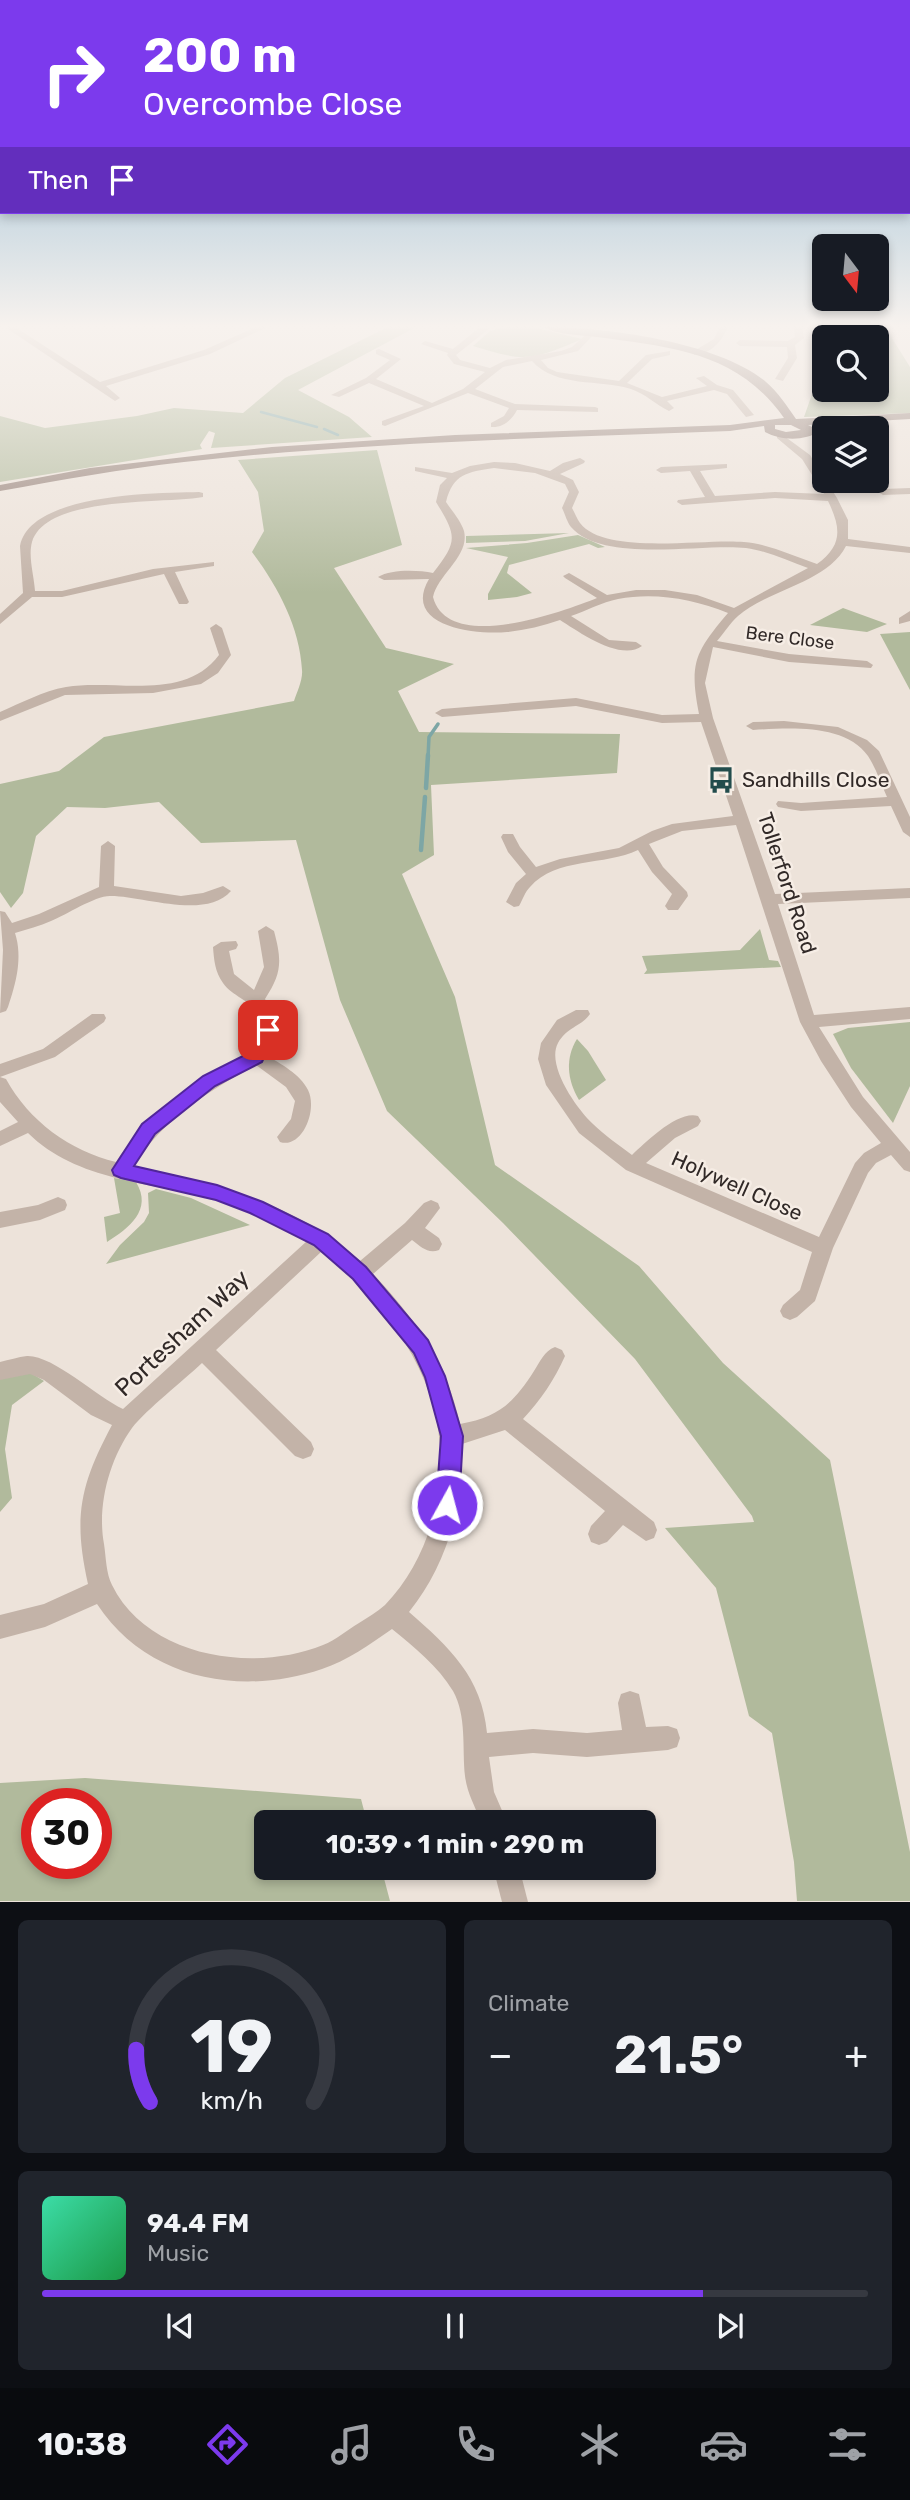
<!DOCTYPE html>
<meta charset="utf-8">
<style>
:root{--surface:#171b24;--page:#20242c;--text:#f1f3f6;--muted:#9ea1a6;--line:#363941;--accent:#7c3aed}
body{margin:0;font-family:Rubik,sans-serif;background:var(--page);color:var(--text);height:100vh;display:flex;flex-direction:column;font-size:26px;white-space:nowrap}
*{box-sizing:border-box;margin:0}
p{font-size:23px;color:var(--muted)}
.icon{flex:none;width:38px;height:38px;fill:none;stroke:currentColor;stroke-width:2;stroke-linecap:round;stroke-linejoin:round}
.map{position:relative;height:1902px;overflow:hidden}
.side{display:flex;flex-direction:column;gap:18px;padding:18px;background:#0d0f14;flex:1}
.side>*{flex:none}
.guide{position:absolute;left:0px;top:0px;width:910px;height:214px;box-shadow:0 4px 10px #0003;background:#7c3aed;color:#fff;overflow:hidden}
.needle{width:46px;rotate:164deg}
.fabs{position:absolute;left:812px;top:234px;display:grid;gap:14px}
.fabs a{display:grid;place-items:center;width:77px;height:77px;border-radius:10px;background:var(--surface);box-shadow:0 4px 10px #0003;font-size:35px}
.speed{position:absolute;left:21px;top:1788px;display:flex;gap:14px;font-size:35px;font-weight:700;text-align:center}
.speed>*{display:grid;place-content:center;width:91px;height:91px;border-radius:50%;background:var(--surface);box-shadow:0 4px 10px #0003;line-height:1}
.speed .limit{border:10px solid #d22;background:#fff;color:#111}
.pin{position:absolute;display:grid;place-items:center;width:60px;height:60px;color:#fff;margin:-30px;border-radius:14px;box-shadow:0 4px 10px #0006}
.me{position:absolute;width:77px;margin:-38px;rotate:7deg;stroke-linejoin:round;filter:drop-shadow(0 0 5px #0008)}
.turn{display:flex;align-items:center;gap:24px;height:147px;padding:0 28px;font-size:32px}
.turn .icon{width:91px;height:91px;stroke-width:2.5}
.turn b{display:block;font-size:49px;line-height:60px}
.then{display:flex;align-items:center;height:66px;padding:0 28px;background:#0003;gap:14px;font-size:26px}
.big{font-size:52px;font-weight:700;line-height:1.1}
.side .tile{flex:1;display:flex;flex-direction:column;justify-content:center;gap:10px;min-width:0;padding:0 24px;border-radius:10px;background:var(--page)}
.side .dial{align-items:center;gap:0}
.dial svg{height:182px;overflow:visible;fill:none;stroke:var(--line);stroke-width:7;stroke-linecap:round;text-anchor:middle}
.dial text{fill:var(--text);stroke:none}
.song{display:flex;align-items:center;gap:21px}
.cover{width:84px;height:84px;border-radius:10px;background:linear-gradient(135deg,hsl(160 70% 55%),hsl(140 70% 35%))}
.played{height:7px;border-radius:4px;background:linear-gradient(90deg,var(--accent) 80%,var(--line) 80%)}
.keys{display:flex;justify-content:space-around;direction:ltr}
.heat{display:flex;justify-content:space-between;align-items:center;font-size:38px;direction:ltr}
.side .tiles{flex:1;display:grid;gap:18px;grid-template-columns:1fr 1fr}
.tile:last-child{grid-column:span 2}
.trip{position:absolute;left:254px;top:1810px;width:402px;height:70px;border-radius:10px;background:var(--surface);box-shadow:0 4px 10px #0003;font-weight:700;line-height:70px;text-align:center}
.tab-bar{display:flex;height:112px;justify-content:space-around;align-items:center;background:#090b0e;color:var(--muted)}
.tab-bar .icon{width:49px;height:49px}
.tab-bar .selected{color:var(--accent)}
.tab-bar b{font-size:32px;color:var(--text)}
.map>svg:first-child{display:block}
.green{fill:#b1ba9c;fill-rule:evenodd}
.lines{fill:none;stroke-linecap:round;stroke-linejoin:round}
.stream-far2{stroke:#7da6a5;stroke-width:2.5}
.stream-far1{stroke:#7da6a5;stroke-width:3.5}
.stream{stroke:#7da6a5;stroke-width:4.5}
.street{fill:#c3b3a8;fill-rule:evenodd}
.secondary{fill:#968279;fill-rule:evenodd}
.route{fill:#7c3aed;stroke:#51269a;stroke-width:2}
.labels{text-anchor:middle;stroke-width:5;stroke-linejoin:round;paint-order:stroke}
.far-street-label{font-size:18px;fill:#312927;stroke:#f6ede5}
.poi-label{font-size:21px;fill:#312927;stroke:#f6ede5;text-anchor:start}
.street-label{font-size:21px;fill:#312927;stroke:#f6ede5}
.near-street-label{font-size:24px;fill:#312927;stroke:#f6ede5}
</style>
<div class="map">
<svg width="910" height="1902" viewBox="0 0 910 1902">
<rect width="100%" height="100%" fill="#ede3da"/>
<g class="green">
<polygon points="388,327 416,327 298,390 349,417 372,437 211,448 215,433 209,431 200,445 202,449 0,482 0,416 45,428 137,416 174,408 243,413 285,378"/>
<path d="M506,327H532L582,339C531,361 525,362 473,346L490,331Z"/>
<polygon points="836,327 885,327 910,367 910,413 804,417 824,360 824,390 877,390 877,338 832,338"/>
<path d="M377,450L402,545L334,568L386,648L454,664L398,691L419,732L620,734L617,773L431,785L434,855L402,874L455,997L495,1165L639,1266L723,1363L830,1460L910,1852V1901H797L794,1862L772,1733L749,1716L716,1588L665,1528L754,1522L752,1516L635,1359L503,1223L387,1111L340,1000L296,840L201,843L159,802L105,808L67,807L36,836L23,893L11,908L0,892V784L59,771L104,737L294,701C297,692 303,680 302,670C300,627 277,585 252,552L264,531L258,492L238,460Z"/>
<polygon points="569,533 525,541 466,543 466,536"/>
<polygon points="578,535 605,547 598,548 589,544 509,565 507,573 532,593 517,597 488,600 488,594 508,557 466,548 527,543"/>
<polygon points="843,608 887,624 867,632 810,625"/>
<polygon points="910,632 910,690 880,634"/>
<polygon points="760,929 769,960 778,961 781,967 644,974 647,970 642,956 740,950"/>
<polygon points="910,1022 910,1086 893,1123 851,1068 833,1034 848,1028"/>
<path d="M577,1039L588,1051L606,1080L579,1100C567,1080 565,1058 577,1039Z"/>
<path d="M114,1178L136,1182C153,1210 129,1228 107,1242L104,1217L120,1213Z"/>
<polygon points="156,1189 191,1198 250,1225 106,1264 120,1245 144,1222 149,1213 148,1193"/>
<polygon points="31,1373 44,1381 12,1405 5,1449 12,1498 0,1512 0,1376"/>
<path d="M85,1778L361,1799L367,1822H266V1867H381L390,1901H0V1783ZM37,1804H96V1864H37Z"/>
</g>
<g class="lines">
<g class="stream-far2">
<polyline points="261,412 317,427"/>
<polyline points="324,429 338,435"/>
</g>
<polyline class="stream-far1" points="428,757 429,737 438,724"/>
<g class="stream">
<polyline points="426,788 428,755"/>
<polyline points="421,850 425,797"/>
</g>
<g class="street">
<polygon points="5,327 15,327 100,382 204,350 256,327 267,327 210,354 106,386 120,398 115,401"/>
<path d="M480,327L490,328L456,355L460,360L490,368L506,360L561,351L572,347L590,331L594,334L578,351L541,360L548,368L557,372L619,381L646,355L670,351V355L652,359L627,383L662,397L707,386L696,378L704,376L717,385L733,390L754,415L746,417L727,394L714,390L667,401L674,408L669,411C656,405 646,394 631,389C599,379 556,388 532,361L503,367L475,389L515,404L595,407L598,408V412L517,410C512,420 503,428 491,427V423L504,416L509,408L468,393L385,426L382,425V421L424,406L369,383L339,397L331,395L366,378L390,360L376,354V350L379,349L401,359L376,379L432,403L463,389L485,372L454,364L447,355L448,353L421,344L425,341L453,349Z"/>
<path d="M720,327H728C722,341 710,355 694,355V351L714,339Z"/>
<polygon points="794,327 802,327 804,338 795,345 797,358 783,381 775,379 788,358 787,347 740,346 736,343 740,340 788,341 795,337"/>
<path d="M780,433L810,455L837,498L848,520V539L910,547V553L846,546C827,583 767,590 738,616C730,623 724,633 717,641L789,654L867,661L873,665L871,668L789,662L713,647L705,683L713,718L775,894L910,888V898L778,904L814,1015L910,1007V1019L819,1027L863,1097L910,1152V1172L904,1170L891,1155L876,1163L868,1173L833,1248L815,1301L797,1317L790,1320L783,1317L780,1311L783,1305L800,1290L812,1252L626,1170L579,1133L546,1085L538,1059L541,1043L557,1020L576,1010H588L590,1014C582,1026 567,1027 558,1043C546,1065 576,1108 593,1124C604,1135 619,1145 632,1155C646,1142 678,1110 698,1116L701,1121L698,1126L675,1138L646,1163L819,1237L855,1163L864,1153L881,1143L851,1107L821,1061L800,1022L736,825L682,831L649,844L663,867L687,892L688,896L678,910H668L665,906L672,894L652,872L638,850C605,866 556,857 530,887C525,892 523,899 519,906L514,907L506,902L516,883L526,874L508,852L501,837L503,834H513L520,847L536,867L560,859L619,848L652,831L672,824L733,816L701,722L662,723L576,706L442,717L435,713L442,709L576,698L662,715L699,714C689,663 695,652 728,613C693,599 655,592 618,599C602,602 586,611 571,616L609,640L636,642L642,646C621,662 579,632 560,620C543,626 525,630 507,632C476,635 401,627 429,579L384,580L378,577C391,569 418,570 433,573C458,541 457,536 436,502L440,485L447,478L415,471V467L452,473L470,466L494,462L515,463L550,471L563,463L580,458L585,461L584,463L560,474L573,480L579,492L572,508C575,513 577,519 580,523C605,556 705,538 744,542C769,544 793,556 817,564C843,545 841,528 828,501L775,498L682,505L677,502L678,500L705,497L690,471L661,473L656,470L661,467L727,464V468L700,471L715,496L775,492L824,494L802,459L777,438V434ZM494,468L535,473L565,484L569,492L562,508C565,514 567,522 571,527C603,564 702,543 746,548C768,551 788,561 808,568L734,608L697,595L665,590H636L607,595L569,573L563,576L565,578L597,598C562,612 448,654 433,597C438,574 470,556 464,531C461,521 452,511 446,502C453,474 467,472 494,468Z"/>
<polygon points="910,488 910,494 883,495 878,492 883,489"/>
<path d="M199,492L203,493V497C165,504 46,495 32,542C28,557 34,575 35,591H62L153,569L214,562V566L175,572L189,602L187,604H179L164,574L62,597H32L0,624V614L23,593L20,546C30,493 157,493 199,492Z"/>
<polygon points="910,611 910,621 899,624 899,618"/>
<path d="M216,624L222,628L231,655L218,673L201,684L153,693L65,695L0,721V712C21,703 43,691 66,687C116,679 184,702 219,655L210,628Z"/>
<path d="M784,721L838,727L867,740L879,751L910,817V837L903,832L891,806L801,811L778,807L776,804L778,801L801,803L887,797C881,784 876,768 868,756C845,723 788,728 753,730L746,726L753,722Z"/>
<path d="M108,841L115,846L114,886L181,896L203,893L223,886L231,891C206,920 143,896 111,896C96,895 66,915 51,921C40,926 27,929 15,933C23,958 16,983 8,1007L6,1011L0,1013L3,950L0,911L5,912L12,923L39,914L99,887L101,846Z"/>
<path d="M266,926L274,931C282,961 282,973 265,999C277,1020 277,1034 266,1055C281,1064 300,1074 308,1090C318,1110 302,1149 280,1142L277,1137L291,1119L295,1101L286,1087L256,1065C207,1092 163,1119 133,1167C216,1184 296,1203 360,1261L405,1223L424,1203L431,1200L438,1203L440,1208L425,1228L439,1238L442,1244L439,1250C428,1254 421,1247 412,1240L373,1274C414,1317 448,1365 460,1424C498,1417 513,1404 534,1371C540,1362 544,1351 555,1347L562,1350L565,1356C555,1379 540,1401 523,1419L654,1522L657,1530L654,1538L646,1541L623,1525L607,1542L599,1545L591,1542L588,1534L591,1526L605,1511L505,1430L462,1444C464,1504 447,1565 409,1612C449,1647 482,1677 487,1733L533,1729L587,1733L622,1730L618,1703L621,1694L630,1691L639,1694L646,1727L668,1726L677,1729L680,1738L677,1747L668,1750L587,1757L533,1753L489,1757L494,1792L507,1822H481C475,1806 467,1793 465,1776C462,1748 467,1716 453,1691C438,1666 414,1647 392,1629C370,1644 347,1661 322,1669C240,1697 146,1679 97,1604L45,1627L0,1639V1615L44,1604L88,1584C73,1517 80,1485 112,1425L91,1415L44,1380L30,1374L0,1380V1362C9,1360 18,1357 27,1356C53,1355 97,1397 123,1409L307,1241C279,1223 246,1208 214,1199C153,1183 76,1181 28,1133L0,1146V1131L18,1122L0,1102V1064L43,1049L92,1014H104L106,1018L104,1022L55,1057L0,1077L6,1079C29,1121 70,1151 116,1162C140,1126 168,1100 205,1078C216,1071 243,1061 251,1051C256,1045 259,1034 259,1026C258,1000 235,1000 223,983C215,972 214,960 213,947L221,942L236,941L238,945L236,949L229,951L234,974L254,990L264,967L258,931ZM321,1252C391,1307 447,1384 440,1476C437,1522 418,1571 385,1605C377,1612 368,1617 359,1623C347,1630 336,1640 323,1645C254,1673 148,1658 112,1585C106,1574 106,1557 104,1544C97,1506 109,1460 132,1428C147,1409 183,1381 202,1363L295,1456L303,1459L311,1456L314,1449L311,1442L216,1350Z"/>
<polygon points="58,1197 65,1200 67,1205 65,1210 40,1220 0,1228 0,1212 38,1205"/>
<polygon points="493,1867 519,1867 528,1902 502,1902"/>
</g>
<path class="secondary" d="M544,327C605,327 719,342 766,382C778,392 787,406 796,419L910,413V419L808,425L820,431C805,441 782,441 765,432L764,426L730,431C548,438 365,442 184,462C122,469 61,480 0,491V485L90,468L272,447L455,435L730,425L784,418C738,352 671,347 597,337C581,335 558,335 544,327ZM775,425H791L801,430L786,432L775,429Z"/>
</g>
<linearGradient id="sky" x2="0" y2="1"><stop stop-color="#7daecd"/><stop offset="0.55" stop-color="#f7f2ee"/><stop offset="1" stop-color="#f7f2ee" stop-opacity="0"/></linearGradient>
<rect width="910" height="593" fill="url(#sky)"/>
<polygon class="route" points="268,1024 276,1030 262,1062 215,1086 155,1134 134,1166 217,1185 263,1202 328,1234 366,1267 428,1340 445,1376 463,1436 459,1505 455,1512 447,1516 440,1512 436,1505 441,1436 425,1377 414,1353 353,1279 314,1245 250,1213 216,1200 121,1178 114,1175 112,1170 142,1124 203,1076 249,1053 262,1026"/>
<defs>
<symbol id="bus-bare" viewBox="-9 -9 18 18"><path d="M-5-6H5V4H4V6H2V4H-2V6H-4V4H-5ZM-3.5-4V0h7V-4ZM-3.5 1.2v1.5H-2V1.2ZM2 1.2v1.5H3.5V1.2Z" fill="#224c4c" stroke="#f6ede5" stroke-width="2.5" paint-order="stroke"/></symbol>
</defs>
<g fill-rule="evenodd">
<use href="#bus-bare" x="702" y="761" width="38" height="38"/>
</g>
<g class="labels">
<g class="far-street-label">
<text transform="translate(790 638) rotate(7)" y="6">Bere Close</text>
</g>
<g class="poi-label">
<text x="742" y="787">Sandhills Close</text>
</g>
<g class="street-label">
<text transform="translate(787 883) rotate(72)" y="7">Tollerford Road</text>
<text transform="translate(737 1186) rotate(24)" y="7">Holywell Close</text>
</g>
<g class="near-street-label">
<text transform="translate(182 1333) rotate(-43)" y="8">Portesham Way</text>
</g>
</g>
</svg>
<div class="fabs">
<a><svg class="needle" viewBox="-14 -14 28 28"><path d="M0-13l5 13h-10z" fill="#e53935"/><path d="M0 13l5-13h-10z" fill="#9ea1a6"/></svg></a>
<a><svg class="icon" aria-label="search" viewBox="0 0 24 24"><circle cx="10" cy="10" r="6"/><path d="M15 15l6 6"/></svg></a>
<a><svg class="icon" aria-label="layers" viewBox="0 0 24 24"><path d="M12 4l9 5-9 5-9-5zM3 14l9 5 9-5"/></svg></a>
</div>
<div class="speed"><div class="limit">30</div></div>
<div class="pin" style="left:268px;top:1030px;background:#d93025"><svg class="icon" aria-label="arrive" viewBox="0 0 24 24"><path d="M6 21V4h12l-3 4 3 4H6"/></svg></div>
<svg class="me" style="left:447px;top:1505px" viewBox="-20 -20 40 40"><circle r="17" fill="#7c3aed" stroke="#fff" stroke-width="3"/><path d="M0-11L8 9 0 5-8 9z" fill="#fff"/></svg>
<div class="trip">10:39 · 1 min · 290 m</div>
<div class="guide">
<div class="turn"><svg class="icon" aria-label="right" viewBox="0 0 24 24"><path d="M7 20v-9h11M14 6l5 5-5 5"/></svg><div><b>200 m</b>Overcombe Close</div></div>
<div class="then">Then<svg class="icon" aria-label="arrive" viewBox="0 0 24 24"><path d="M6 21V4h12l-3 4 3 4H6"/></svg></div>
</div>
</div>
<section class="side">
<div class="tiles">
<div class="tile dial"><svg viewBox="0 0 100 80">
<path d="M14 69A42 42 0 1 1 86 69"/>
<path d="M14 69A42 42 0 0 1 8 46" stroke="#7c3aed"/>
<text x="50" y="56" font-size="32" font-weight="700">19</text>
<text x="50" y="72" font-size="11">km/h</text>
</svg></div>
<div class="tile"><p>Climate</p>
<div class="heat"><a>−</a><b class="big">21.5°</b><a>+</a></div>
</div>
<div class="tile">
<div class="song"><i class="cover"></i><div><b>94.4 FM</b><p>Music</p></div></div>
<div class="played"></div>
<div class="keys"><svg class="icon" aria-label="previous" viewBox="0 0 24 24"><path d="M18 5L8 12l10 7zM5 5v14"/></svg><svg class="icon" aria-label="pause" viewBox="0 0 24 24"><path d="M8 5v14M16 5v14"/></svg><svg class="icon" aria-label="next" viewBox="0 0 24 24"><path d="M6 5l10 7-10 7zM19 5v14"/></svg></div>
</div>
</div>
</section>
<nav class="tab-bar">
<b>10:38</b>
<svg class="icon selected" aria-label="directions" viewBox="0 0 24 24"><path d="M12 3l9 9-9 9-9-9zM9 14v-3h6M13 9l2 2-2 2"/></svg>
<svg class="icon" aria-label="music" viewBox="0 0 24 24"><path d="M9 18V5l10-2v13"/><circle cx="6" cy="18" r="3"/><circle cx="16" cy="16" r="3"/></svg>
<svg class="icon" aria-label="phone" viewBox="0 0 24 24"><path d="M5 4h4l2 5-3 2q2 4 5 5l2-3 5 2v4C11 20 4 13 5 4z"/></svg>
<svg class="icon" aria-label="climate" viewBox="0 0 24 24"><path d="M12 3v18M4 7l16 10M4 17L20 7"/></svg>
<svg class="icon" aria-label="car" viewBox="0 0 24 24"><path d="M5 17H2v-5l4-1 3-4h7l3 4 3 1v5h-3M9 17h6M6 11h13"/><circle cx="7" cy="17" r="2"/><circle cx="17" cy="17" r="2"/></svg>
<svg class="icon" aria-label="filters" viewBox="0 0 24 24"><path d="M4 7h16M4 17h16"/><circle cx="9" cy="7" r="2"/><circle cx="15" cy="17" r="2"/></svg>
</nav>
